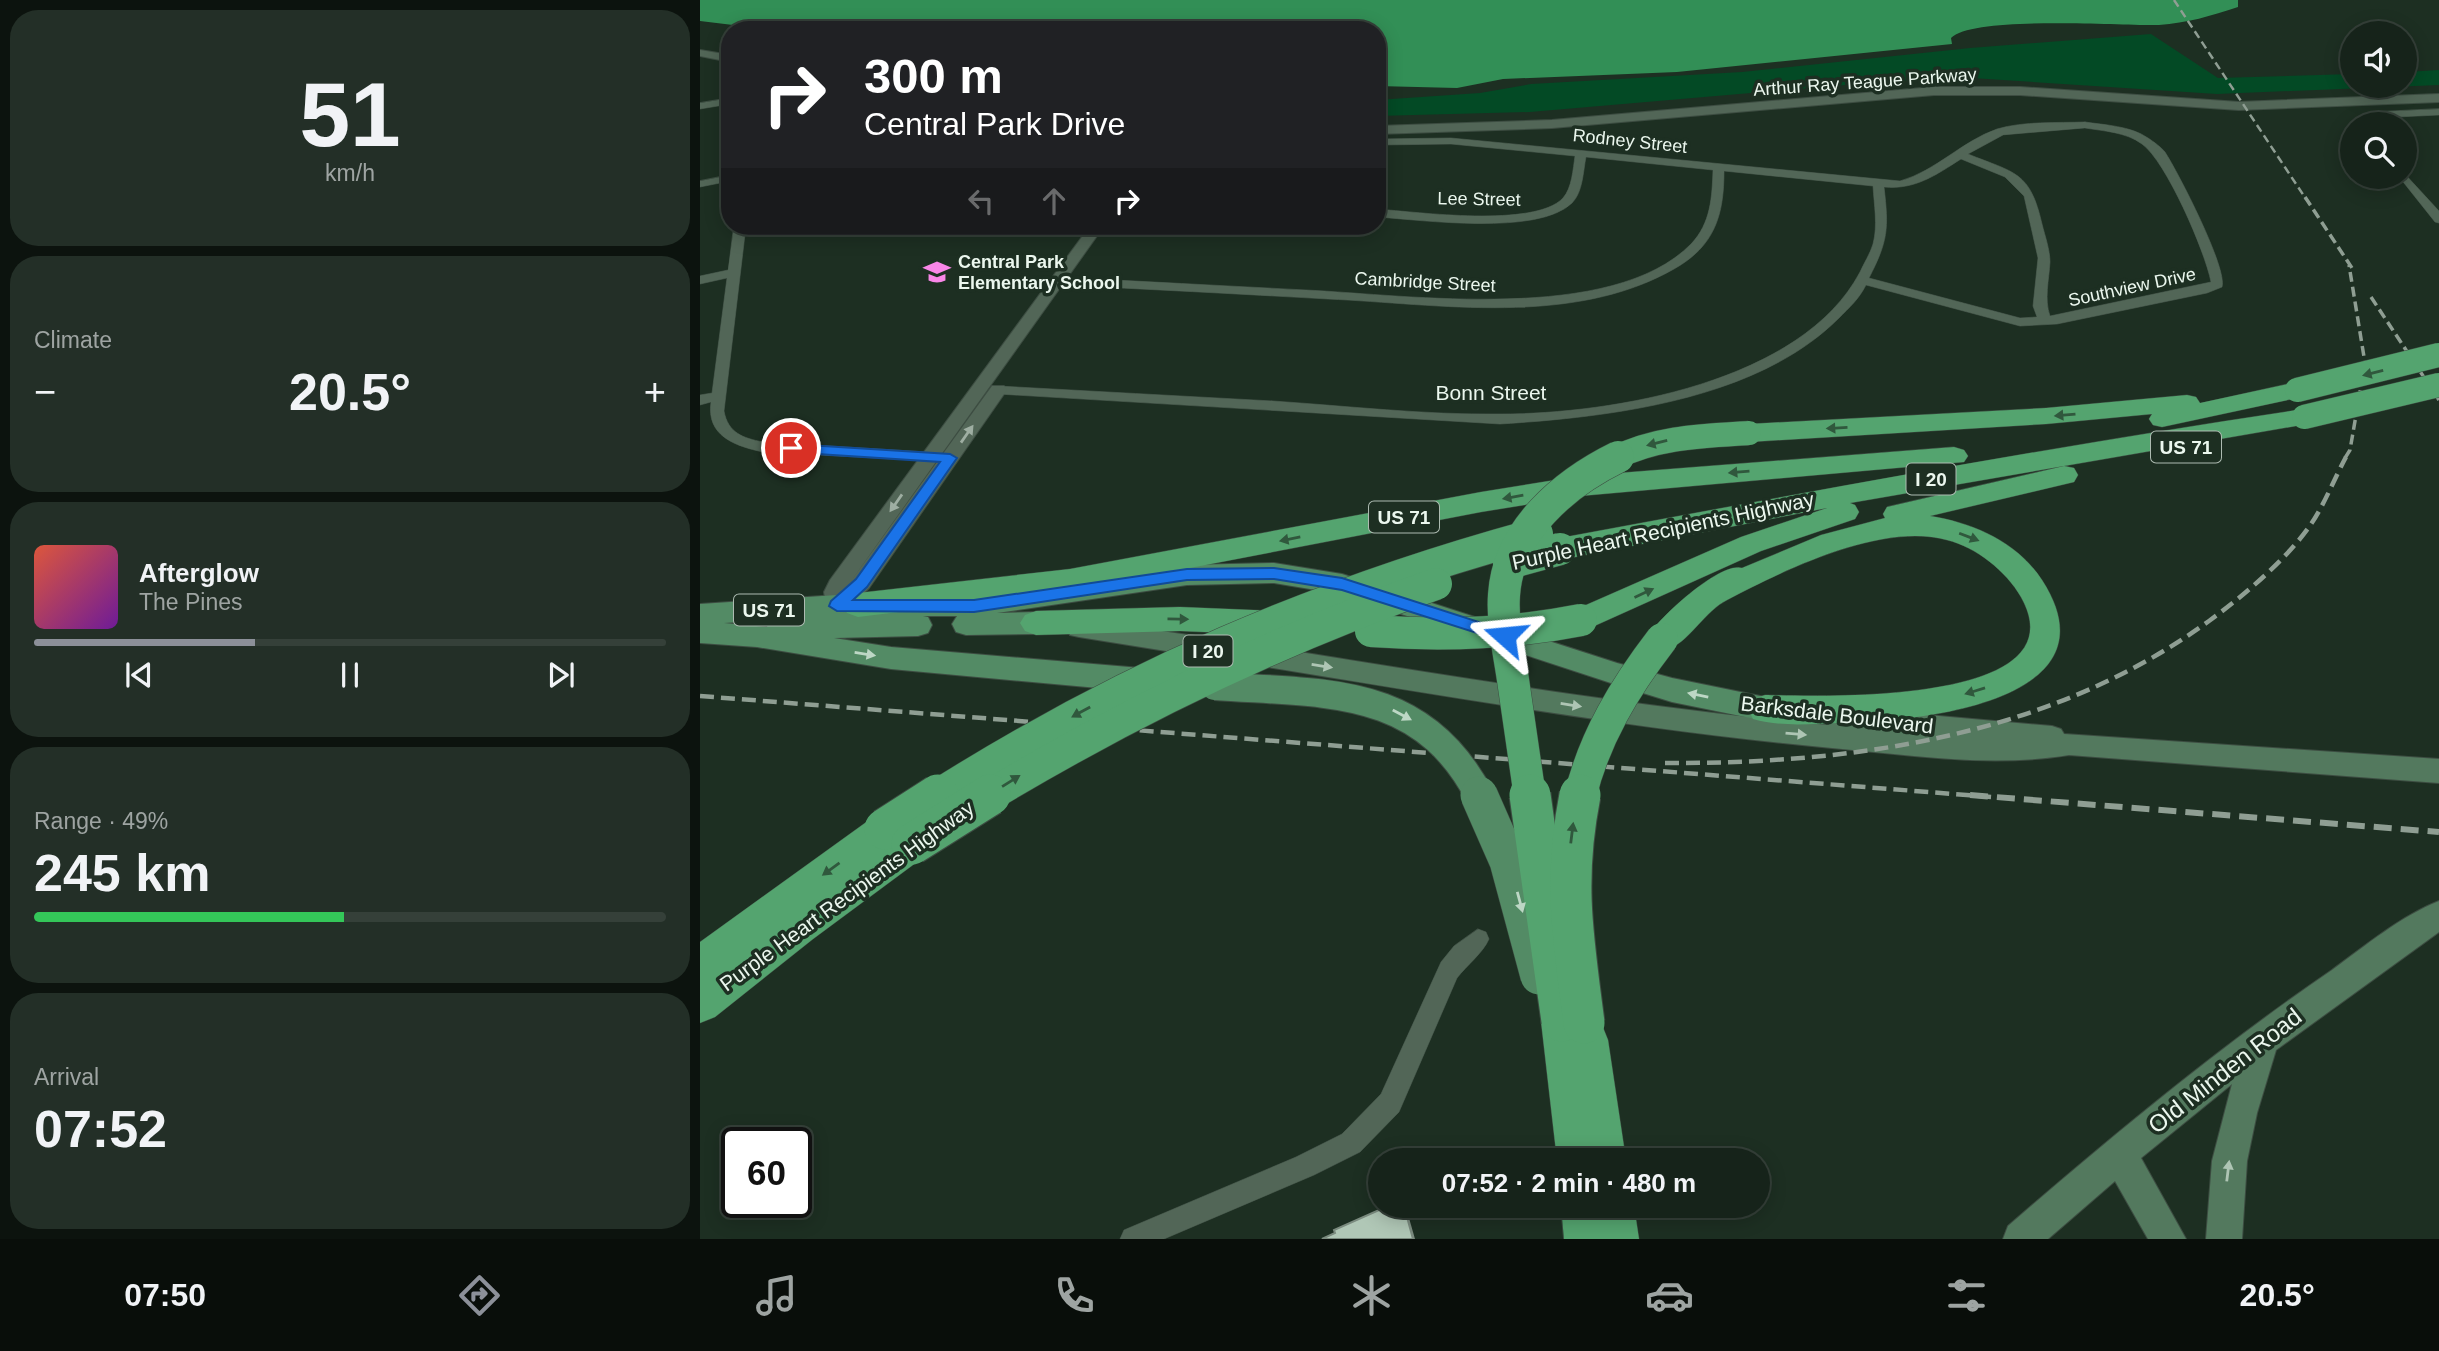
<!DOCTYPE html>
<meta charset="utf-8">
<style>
:root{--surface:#16231a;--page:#232f27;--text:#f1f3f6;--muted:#9ea4a2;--line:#354039;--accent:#8c9099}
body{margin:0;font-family:Arial,sans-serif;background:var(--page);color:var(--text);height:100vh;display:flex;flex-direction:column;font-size:26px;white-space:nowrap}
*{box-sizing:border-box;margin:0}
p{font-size:23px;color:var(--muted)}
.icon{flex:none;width:38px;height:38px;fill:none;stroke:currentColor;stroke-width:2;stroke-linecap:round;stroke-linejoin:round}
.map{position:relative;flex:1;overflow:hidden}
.sheet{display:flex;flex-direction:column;gap:10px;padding:10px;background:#0c130e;width:700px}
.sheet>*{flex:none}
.hud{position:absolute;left:21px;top:21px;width:665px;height:214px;border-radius:28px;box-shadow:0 4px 18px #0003,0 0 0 2px var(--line);background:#202124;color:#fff;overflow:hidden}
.buttons{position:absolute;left:1640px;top:21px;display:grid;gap:14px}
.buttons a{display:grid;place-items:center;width:77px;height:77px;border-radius:50%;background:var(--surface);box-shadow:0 4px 18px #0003,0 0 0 2px var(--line);font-size:35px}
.speed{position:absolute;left:21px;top:1127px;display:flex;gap:14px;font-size:35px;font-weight:700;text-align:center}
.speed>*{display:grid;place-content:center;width:91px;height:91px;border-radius:50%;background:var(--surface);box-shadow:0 4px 18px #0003,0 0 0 2px var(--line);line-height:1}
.speed .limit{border:4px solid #111;border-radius:10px;background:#fff;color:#111}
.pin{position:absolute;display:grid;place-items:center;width:60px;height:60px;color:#fff;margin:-30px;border:4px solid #fff;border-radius:50%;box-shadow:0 2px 7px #0007}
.me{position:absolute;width:77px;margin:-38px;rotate:288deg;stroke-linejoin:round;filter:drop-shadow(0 0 5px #0008)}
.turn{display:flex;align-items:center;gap:24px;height:147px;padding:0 28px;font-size:32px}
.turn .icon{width:91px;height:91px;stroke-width:2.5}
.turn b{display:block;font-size:49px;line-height:60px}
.lanes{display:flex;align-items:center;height:66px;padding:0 28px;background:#0003;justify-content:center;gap:35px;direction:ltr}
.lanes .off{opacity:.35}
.big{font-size:52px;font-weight:600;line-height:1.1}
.sheet .tile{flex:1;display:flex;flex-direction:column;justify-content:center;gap:10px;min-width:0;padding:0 24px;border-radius:28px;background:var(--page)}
.sheet .dial{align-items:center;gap:0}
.dial b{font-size:91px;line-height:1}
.song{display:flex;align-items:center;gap:21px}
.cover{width:84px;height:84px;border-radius:10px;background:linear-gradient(135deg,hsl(10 70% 55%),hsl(280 70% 35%))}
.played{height:7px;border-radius:4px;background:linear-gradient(90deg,var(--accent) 35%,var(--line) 35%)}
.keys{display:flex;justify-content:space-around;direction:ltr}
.heat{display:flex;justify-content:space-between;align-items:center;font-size:38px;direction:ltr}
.charge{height:10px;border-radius:5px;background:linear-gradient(90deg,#34c759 49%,var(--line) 0)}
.trip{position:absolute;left:668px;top:1148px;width:402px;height:70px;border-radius:35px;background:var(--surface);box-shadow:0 4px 18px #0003,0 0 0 2px var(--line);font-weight:600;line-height:70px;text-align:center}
.tabs{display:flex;height:112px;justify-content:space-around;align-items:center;background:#090e0a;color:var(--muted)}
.tabs .icon{width:49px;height:49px}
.tabs .selected{color:var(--accent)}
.tabs b{font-size:32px;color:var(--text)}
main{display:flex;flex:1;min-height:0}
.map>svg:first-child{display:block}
.green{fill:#034a25}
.water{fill:#328f56}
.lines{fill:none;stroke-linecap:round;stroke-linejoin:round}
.minor-casing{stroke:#3d4d42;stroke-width:1}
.tertiary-casing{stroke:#3d4d42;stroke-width:2}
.secondary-casing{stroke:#3d4d42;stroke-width:2}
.primary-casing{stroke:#3d4d42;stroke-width:2}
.motorway-casing{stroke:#3d4d42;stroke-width:1}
.minor{fill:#526657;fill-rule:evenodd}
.tertiary{fill:#526657;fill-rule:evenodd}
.secondary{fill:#53795e;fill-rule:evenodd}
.primary{fill:#538b65;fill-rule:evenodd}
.motorway{fill:#54a46f;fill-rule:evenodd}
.rail-far3{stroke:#8f9e93;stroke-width:2.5;stroke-dasharray:8 4.5;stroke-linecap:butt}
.rail-far2{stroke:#8f9e93;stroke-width:3.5;stroke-dasharray:10 5;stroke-linecap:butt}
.rail-far1{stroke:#8f9e93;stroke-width:4.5;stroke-dasharray:14 7;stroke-linecap:butt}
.rail{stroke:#8f9e93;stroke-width:6;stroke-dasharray:18 9;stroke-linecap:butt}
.primary-bridge-far1-casing{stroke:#3d4d42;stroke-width:30;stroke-linecap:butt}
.primary-bridge-casing{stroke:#3d4d42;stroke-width:38;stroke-linecap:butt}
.motorway-bridge-far2-casing{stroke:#3d4d42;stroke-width:25;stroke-linecap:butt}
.motorway-bridge-far1-casing{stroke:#3d4d42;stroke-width:33;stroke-linecap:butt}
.motorway-bridge-casing{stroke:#3d4d42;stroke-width:43;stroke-linecap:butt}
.primary-bridge-far1{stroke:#538b65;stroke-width:28}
.primary-bridge{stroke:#538b65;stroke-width:37}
.motorway-bridge-far2{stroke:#54a46f;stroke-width:24}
.motorway-bridge-far1{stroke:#54a46f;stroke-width:32}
.motorway-bridge{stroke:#54a46f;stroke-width:41}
.shaded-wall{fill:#7b8b7f}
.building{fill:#b0c7b6;stroke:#7b8b7f;stroke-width:2}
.oneway{fill:#30583d}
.oneway2{fill:#9eaea2}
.oneway3{fill:#bdd7c5}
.oneway4{fill:#aec5b4}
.route{fill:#1a73e8;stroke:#114b97;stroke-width:2}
.labels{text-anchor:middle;stroke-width:7;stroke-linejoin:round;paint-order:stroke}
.far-street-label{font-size:18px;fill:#ebf7ee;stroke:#1d2f22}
.far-poi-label{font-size:18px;font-weight:bold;fill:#ebf7ee;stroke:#1d2f22;text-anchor:start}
.shield{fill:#1d2f22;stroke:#adbbb1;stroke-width:2}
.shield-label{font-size:19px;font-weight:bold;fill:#ebf7ee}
.street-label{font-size:21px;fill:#ebf7ee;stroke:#1d2f22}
.near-street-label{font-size:24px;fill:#ebf7ee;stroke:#1d2f22}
</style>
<main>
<section class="sheet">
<div class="tile dial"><b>51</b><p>km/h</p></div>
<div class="tile"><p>Climate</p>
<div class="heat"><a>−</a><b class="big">20.5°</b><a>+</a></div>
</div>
<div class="tile">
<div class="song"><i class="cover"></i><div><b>Afterglow</b><p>The Pines</p></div></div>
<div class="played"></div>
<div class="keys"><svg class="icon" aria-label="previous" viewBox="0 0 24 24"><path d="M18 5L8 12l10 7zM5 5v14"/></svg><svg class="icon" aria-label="pause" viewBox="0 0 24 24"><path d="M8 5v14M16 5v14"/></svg><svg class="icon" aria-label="next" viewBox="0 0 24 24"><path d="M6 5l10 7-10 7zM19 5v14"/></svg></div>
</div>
<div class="tile"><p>Range · 49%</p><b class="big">245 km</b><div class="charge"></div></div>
<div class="tile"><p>Arrival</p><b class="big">07:52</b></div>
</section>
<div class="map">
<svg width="1739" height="1239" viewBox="0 0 1739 1239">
<rect width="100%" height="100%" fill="#1d2f22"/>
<polygon class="green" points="1451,34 1518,78 1652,74 1652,86 1704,86 1705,72 1739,70 1739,85 1517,94 1272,78 1180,82 830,112 677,116 677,100 780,93 831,84 1042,72 1270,48"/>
<path class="water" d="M0,0H1538V7C1511,16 1487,23 1459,25C1420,26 1274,15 1251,38L1252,44L977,72L803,79L757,88L677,86V30H75L0,21Z"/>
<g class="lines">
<defs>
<g id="minor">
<polygon points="30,98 30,104 0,109 0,103"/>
<polygon points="1739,109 1739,115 1675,118 1669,124 1659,124 1661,117 1673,112"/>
<path d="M1385,122C1405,125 1431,126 1448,138C1454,142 1461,147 1465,152C1478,172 1528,269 1522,287L1507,293L1357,324L1320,326L1166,285C1159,299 1149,308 1139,318C1057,400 911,417 800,424L298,394L291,390L298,386C390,391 481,396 573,401C648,406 725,415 800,414C913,414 1102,382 1160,272C1164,263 1170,254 1173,244C1178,225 1174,205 1173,186L1024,171C1024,215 1015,246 974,269C872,327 739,304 628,299C538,294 447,289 357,285L351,281L357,277C440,281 523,286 606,290C710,295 912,324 991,244C1011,223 1012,197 1013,170L886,157C883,172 883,192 872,203C838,236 723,220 677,217V209C718,212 835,228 863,198C872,188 873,169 875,156L751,144L677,145V139L751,138L1200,181C1236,171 1262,141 1297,129C1324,121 1357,123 1385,122ZM1385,128C1403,131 1426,132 1442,144C1466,161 1505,251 1511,282L1350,316C1344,299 1349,280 1350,262C1350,250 1345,236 1342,224C1330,171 1315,173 1268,154L1303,135ZM1261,159L1305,177L1324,196L1338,258L1333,306L1337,317L1320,318L1169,278C1188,241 1189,229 1184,187C1215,190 1236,175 1261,159Z"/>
<polygon points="1704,173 1739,211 1739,223 1735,222 1700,178 1704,177"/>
<polygon points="30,175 30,181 0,187 0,181"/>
<path d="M34,226H46L24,411C28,433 43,438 63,442L245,453L250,454L253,458L250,462L63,452C35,446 6,436 11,402L0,405V395L12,393L27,278L0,284V276L28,270Z"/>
<path d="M778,929L786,932L789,939C783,953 767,965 757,978L699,1112L660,1152L614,1175L464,1239H420L424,1230L596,1157L642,1134L681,1094L741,962L754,946Z"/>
</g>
<g id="tertiary">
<polygon points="0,50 30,55 30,62 0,56"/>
<polygon points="1234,87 1320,87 1539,102 1739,94 1739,102 1539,110 1320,95 1234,95 852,128 677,134 677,126 852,120"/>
<path d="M390,226H404L151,581L292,386H304L307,390L304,394L169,588C163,594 139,620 134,622C129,624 128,622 123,621L120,615L126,604L124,592L130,580Z"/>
</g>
<g id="secondary">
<polygon points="379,619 516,639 525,642 529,649 525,656 516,659 379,637 370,635 367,628 370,621"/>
<path d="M555,645C746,675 936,708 1129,725L1125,718L1129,710L1138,707L1352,726L1361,729L1364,734L1739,759V783L1369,755C1290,768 1211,755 1132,748C938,730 747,696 555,665L546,662L542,655L546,648Z"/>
<path d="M1739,901V932L1576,1050L1557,1113L1547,1161L1542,1239H1506L1512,1161L1532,1084L1441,1158L1486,1239H1448L1415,1181L1348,1239H1303L1308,1226C1412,1136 1518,1048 1632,970C1665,946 1701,916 1739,901Z"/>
</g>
<path id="primary" d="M574,563L642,574L917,663L972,678L1065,697L1076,700L1080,709L1076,718L1065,721L972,702L917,685L640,594L574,583L487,585L297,613L336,612L346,615L350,623L346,631L336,634L266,635L256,632L252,624L257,616H223L228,617L232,625L228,633L218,636L134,638L191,647L453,669L463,673L468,681L463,689L453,693L191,669L57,647L0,643V604L137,595L274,596L487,565ZM70,620L67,627L24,623L73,620Z"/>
<g id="motorway">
<polygon points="1597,382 1606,384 1610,390 1606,396 1462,427 1453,425 1449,419 1452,414 1346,424 1049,442 1040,439 1036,433 1040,427 1049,424 1346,408 1487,395 1496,397 1500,403"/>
<path d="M1604,409L1613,411L1617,417L1613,423L1150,503L1155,505L1159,512L1155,519L1061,551L881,632L870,628L865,620L870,612L1041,537L1127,508L860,560L849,556L845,549L849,542L860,538C1108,492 1355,446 1604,409Z"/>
<polygon points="1254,447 1264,450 1268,456 1264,462 880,496 781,512 370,591 158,617 147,613 142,605 147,597 158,593 370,569 781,492 880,476"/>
<path d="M1364,466L1374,468L1378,475L1374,482L1230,516C1274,523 1317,542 1342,580C1422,704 1212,722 1138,723C1111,724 1079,727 1053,719L1048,709L1053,699L1065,695C1115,696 1383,707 1321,597C1306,571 1276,547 1247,540C1182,522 1084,570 1027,600C1005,611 991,639 971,648C963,652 958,650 951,648L946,639C956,620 1020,561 1042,568L1121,535L1185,518L1183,514L1187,507Z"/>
<polygon points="480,607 576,611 587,615 592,623 587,631 576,635 480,631 336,635 325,631 320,623 325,615 336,611"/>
<polygon points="185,813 198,818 202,831 212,828 225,832 231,844 225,856 113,939 15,1017 0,1023 0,942 172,818"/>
<polygon points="862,1000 877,1006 883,1021 887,1019 902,1025 908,1040 926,1160 857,1160 841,1021 847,1006"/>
<polygon points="861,1206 934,1206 939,1239 864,1239"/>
</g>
</defs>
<use href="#minor" class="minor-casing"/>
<use href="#tertiary" class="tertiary-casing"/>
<use href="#secondary" class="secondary-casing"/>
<use href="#primary" class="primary-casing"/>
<use href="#motorway" class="motorway-casing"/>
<use href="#minor" class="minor"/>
<use href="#tertiary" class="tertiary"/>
<use href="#secondary" class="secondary"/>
<use href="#primary" class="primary"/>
<use href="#motorway" class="motorway"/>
<polyline class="rail-far3" points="1474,0 1606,199"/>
<g class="rail-far2">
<polyline points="1605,197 1654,271"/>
<polyline points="1671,297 1739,400"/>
<polyline points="1645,458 1650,450 1665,363 1649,265"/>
</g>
<g class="rail-far1">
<polyline points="0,696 1292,797"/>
<path d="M965,763C1156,764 1350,736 1509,621C1543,596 1584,562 1609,527C1624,506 1634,479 1646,457"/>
</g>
<polyline class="rail" points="1270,795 1739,832"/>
<defs>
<path id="primary-bridge-far1" d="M515,686C624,694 722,684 780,797"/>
<polyline id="primary-bridge" points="779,795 808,861 839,976"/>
<g id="motorway-bridge-far2">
<polyline points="1597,390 1739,355"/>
<polyline points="1604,417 1739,385"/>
<path d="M915,458C957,437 1002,436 1049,433"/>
</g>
<g id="motorway-bridge-far1">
<polyline points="809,563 860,549"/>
<path d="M671,631C742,636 811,634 881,620"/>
<path d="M235,797C426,676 620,593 837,534"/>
<path d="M287,797C430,711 578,639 736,584"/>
<path d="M830,797C824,758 819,719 813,680C809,652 802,623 804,595C808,530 865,483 918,457"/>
<path d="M880,797C894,738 925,687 962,639"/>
</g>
<g id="motorway-bridge">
<polyline points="830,795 862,1021"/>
<path d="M880,795C863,881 873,938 884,1023"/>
<polyline points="185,829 238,795"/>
<polyline points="212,844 290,795"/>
</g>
</defs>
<use href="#primary-bridge-far1" class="primary-bridge-far1-casing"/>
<use href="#primary-bridge" class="primary-bridge-casing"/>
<use href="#motorway-bridge-far2" class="motorway-bridge-far2-casing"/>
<use href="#motorway-bridge-far1" class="motorway-bridge-far1-casing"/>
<use href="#motorway-bridge" class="motorway-bridge-casing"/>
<use href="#primary-bridge-far1" class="primary-bridge-far1"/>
<use href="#primary-bridge" class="primary-bridge"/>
<use href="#motorway-bridge-far2" class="motorway-bridge-far2"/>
<use href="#motorway-bridge-far1" class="motorway-bridge-far1"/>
<use href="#motorway-bridge" class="motorway-bridge"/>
</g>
<polygon class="shaded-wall" points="704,1206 709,1218 715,1239 713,1239"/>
<polygon class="building" points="688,1206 700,1206 701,1207 704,1206 713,1239 622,1239 635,1233 634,1230"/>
<defs><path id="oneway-solid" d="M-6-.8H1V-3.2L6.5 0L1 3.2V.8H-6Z" transform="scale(1.75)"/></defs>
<g class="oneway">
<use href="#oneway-solid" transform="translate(1673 373) rotate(166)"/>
<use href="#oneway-solid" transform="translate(1365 415) rotate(175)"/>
<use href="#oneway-solid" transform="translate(1137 428) rotate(177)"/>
<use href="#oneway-solid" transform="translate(957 443) rotate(166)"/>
<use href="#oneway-solid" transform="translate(1039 472) rotate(175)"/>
<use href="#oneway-solid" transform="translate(813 497) rotate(170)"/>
<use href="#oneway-solid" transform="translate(1269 537) rotate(21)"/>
<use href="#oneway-solid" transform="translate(590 539) rotate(169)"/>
<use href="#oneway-solid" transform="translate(944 593) rotate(-25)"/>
<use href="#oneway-solid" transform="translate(478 619) rotate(1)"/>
<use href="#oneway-solid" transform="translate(1275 691) rotate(163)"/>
<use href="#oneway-solid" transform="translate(381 712) rotate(151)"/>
<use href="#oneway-solid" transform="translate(311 781) rotate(-32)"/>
<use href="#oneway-solid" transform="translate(872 833) rotate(-83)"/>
<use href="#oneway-solid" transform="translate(131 869) rotate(144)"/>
</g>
<g class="oneway2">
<use href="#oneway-solid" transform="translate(267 434) rotate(-55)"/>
<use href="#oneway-solid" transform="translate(196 503) rotate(125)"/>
</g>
<g class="oneway3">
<use href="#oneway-solid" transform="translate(165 654) rotate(9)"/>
<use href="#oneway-solid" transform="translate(998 695) rotate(-168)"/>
<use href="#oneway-solid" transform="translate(702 715) rotate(28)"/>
<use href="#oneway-solid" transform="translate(820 902) rotate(75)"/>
</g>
<g class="oneway4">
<use href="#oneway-solid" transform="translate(622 666) rotate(9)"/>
<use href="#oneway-solid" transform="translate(871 705) rotate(9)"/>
<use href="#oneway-solid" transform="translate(1096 734) rotate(5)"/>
<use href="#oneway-solid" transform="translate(1528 1171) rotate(-83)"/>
</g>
<polygon class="route" points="91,444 250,454 257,458 167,587 153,600 274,600 487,569 574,568 642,578 810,632 813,636 805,642 642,590 574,579 487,580 274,612 137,611 129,606 131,601 156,579 240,462 86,452 84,448"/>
<defs>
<symbol id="school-bare" viewBox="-9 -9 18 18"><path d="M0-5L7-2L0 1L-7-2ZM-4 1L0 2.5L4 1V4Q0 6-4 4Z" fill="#f987e8" stroke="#1d2f22" stroke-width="2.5" paint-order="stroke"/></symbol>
</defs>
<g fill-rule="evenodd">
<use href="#school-bare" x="218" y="253" width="38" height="38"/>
</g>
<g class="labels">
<g class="far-street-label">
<text transform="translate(1165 82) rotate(-4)" y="6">Arthur Ray Teague Parkway</text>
<text transform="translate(930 141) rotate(6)" y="6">Rodney Street</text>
<text transform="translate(779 199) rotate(1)" y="6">Lee Street</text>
<text transform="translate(725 282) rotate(3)" y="6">Cambridge Street</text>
<text transform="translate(1432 287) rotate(-12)" y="6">Southview Drive</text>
</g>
<g class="far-poi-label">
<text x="258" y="268">Central Park<tspan x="258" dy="21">Elementary School</tspan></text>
</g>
<g class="shield">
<rect x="1451" y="431.5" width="70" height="31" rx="5"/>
<rect x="1206.5" y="463.5" width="49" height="31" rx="5"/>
<rect x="669" y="501.5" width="70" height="31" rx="5"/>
<rect x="34" y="594.5" width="70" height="31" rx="5"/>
<rect x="483.5" y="635.5" width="49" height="31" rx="5"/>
</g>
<g class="shield-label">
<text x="1486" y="454">US 71</text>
<text x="1231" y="486">I 20</text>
<text x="704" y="524">US 71</text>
<text x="69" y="617">US 71</text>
<text x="508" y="658">I 20</text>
</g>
<g class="street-label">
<text x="791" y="400">Bonn Street</text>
<text transform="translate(963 531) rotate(-12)" y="7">Purple Heart Recipients Highway</text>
<text transform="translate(1137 715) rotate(7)" y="7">Barksdale Boulevard</text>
<text transform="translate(147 896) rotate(-36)" y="7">Purple Heart Recipients Highway</text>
</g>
<g class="near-street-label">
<text transform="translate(1525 1071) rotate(-38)" y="8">Old Minden Road</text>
</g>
</g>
</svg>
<div class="buttons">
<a><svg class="icon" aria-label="sound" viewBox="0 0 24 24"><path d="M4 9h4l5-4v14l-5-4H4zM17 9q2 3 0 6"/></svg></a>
<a><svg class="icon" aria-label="search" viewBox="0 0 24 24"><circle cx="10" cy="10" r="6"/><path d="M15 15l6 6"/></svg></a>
</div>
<div class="speed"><div class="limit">60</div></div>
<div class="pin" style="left:91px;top:448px;background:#d93025"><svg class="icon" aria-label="arrive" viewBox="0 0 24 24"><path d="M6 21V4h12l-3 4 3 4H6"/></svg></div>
<svg class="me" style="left:805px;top:636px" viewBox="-20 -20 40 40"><path d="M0-17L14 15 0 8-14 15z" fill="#1a73e8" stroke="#fff" stroke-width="4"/></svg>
<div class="trip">07:52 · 2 min · 480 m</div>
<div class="hud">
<div class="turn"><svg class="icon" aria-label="right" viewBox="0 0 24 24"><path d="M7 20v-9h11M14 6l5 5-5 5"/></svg><div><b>300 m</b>Central Park Drive</div></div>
<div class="lanes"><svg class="icon off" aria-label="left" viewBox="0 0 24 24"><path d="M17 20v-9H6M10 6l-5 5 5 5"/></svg><svg class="icon off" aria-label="ahead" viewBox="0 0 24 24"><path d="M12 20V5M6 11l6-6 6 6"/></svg><svg class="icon" aria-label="right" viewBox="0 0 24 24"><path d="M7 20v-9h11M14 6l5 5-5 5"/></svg></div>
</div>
</div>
</main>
<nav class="tabs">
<b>07:50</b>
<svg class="icon selected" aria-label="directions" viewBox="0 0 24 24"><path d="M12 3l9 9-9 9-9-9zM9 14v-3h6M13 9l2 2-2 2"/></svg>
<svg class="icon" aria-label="music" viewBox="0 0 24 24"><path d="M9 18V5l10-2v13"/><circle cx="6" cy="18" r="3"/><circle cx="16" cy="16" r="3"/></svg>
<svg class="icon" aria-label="phone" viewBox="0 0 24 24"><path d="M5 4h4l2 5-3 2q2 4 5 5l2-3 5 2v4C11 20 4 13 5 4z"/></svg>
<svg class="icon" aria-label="climate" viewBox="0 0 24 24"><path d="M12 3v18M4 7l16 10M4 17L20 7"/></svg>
<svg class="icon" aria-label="car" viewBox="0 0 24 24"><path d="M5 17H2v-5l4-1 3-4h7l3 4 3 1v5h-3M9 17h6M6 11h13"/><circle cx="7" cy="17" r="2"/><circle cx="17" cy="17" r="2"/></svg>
<svg class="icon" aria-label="filters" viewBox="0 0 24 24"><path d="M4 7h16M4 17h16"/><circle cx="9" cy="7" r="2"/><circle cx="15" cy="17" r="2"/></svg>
<b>20.5°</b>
</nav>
